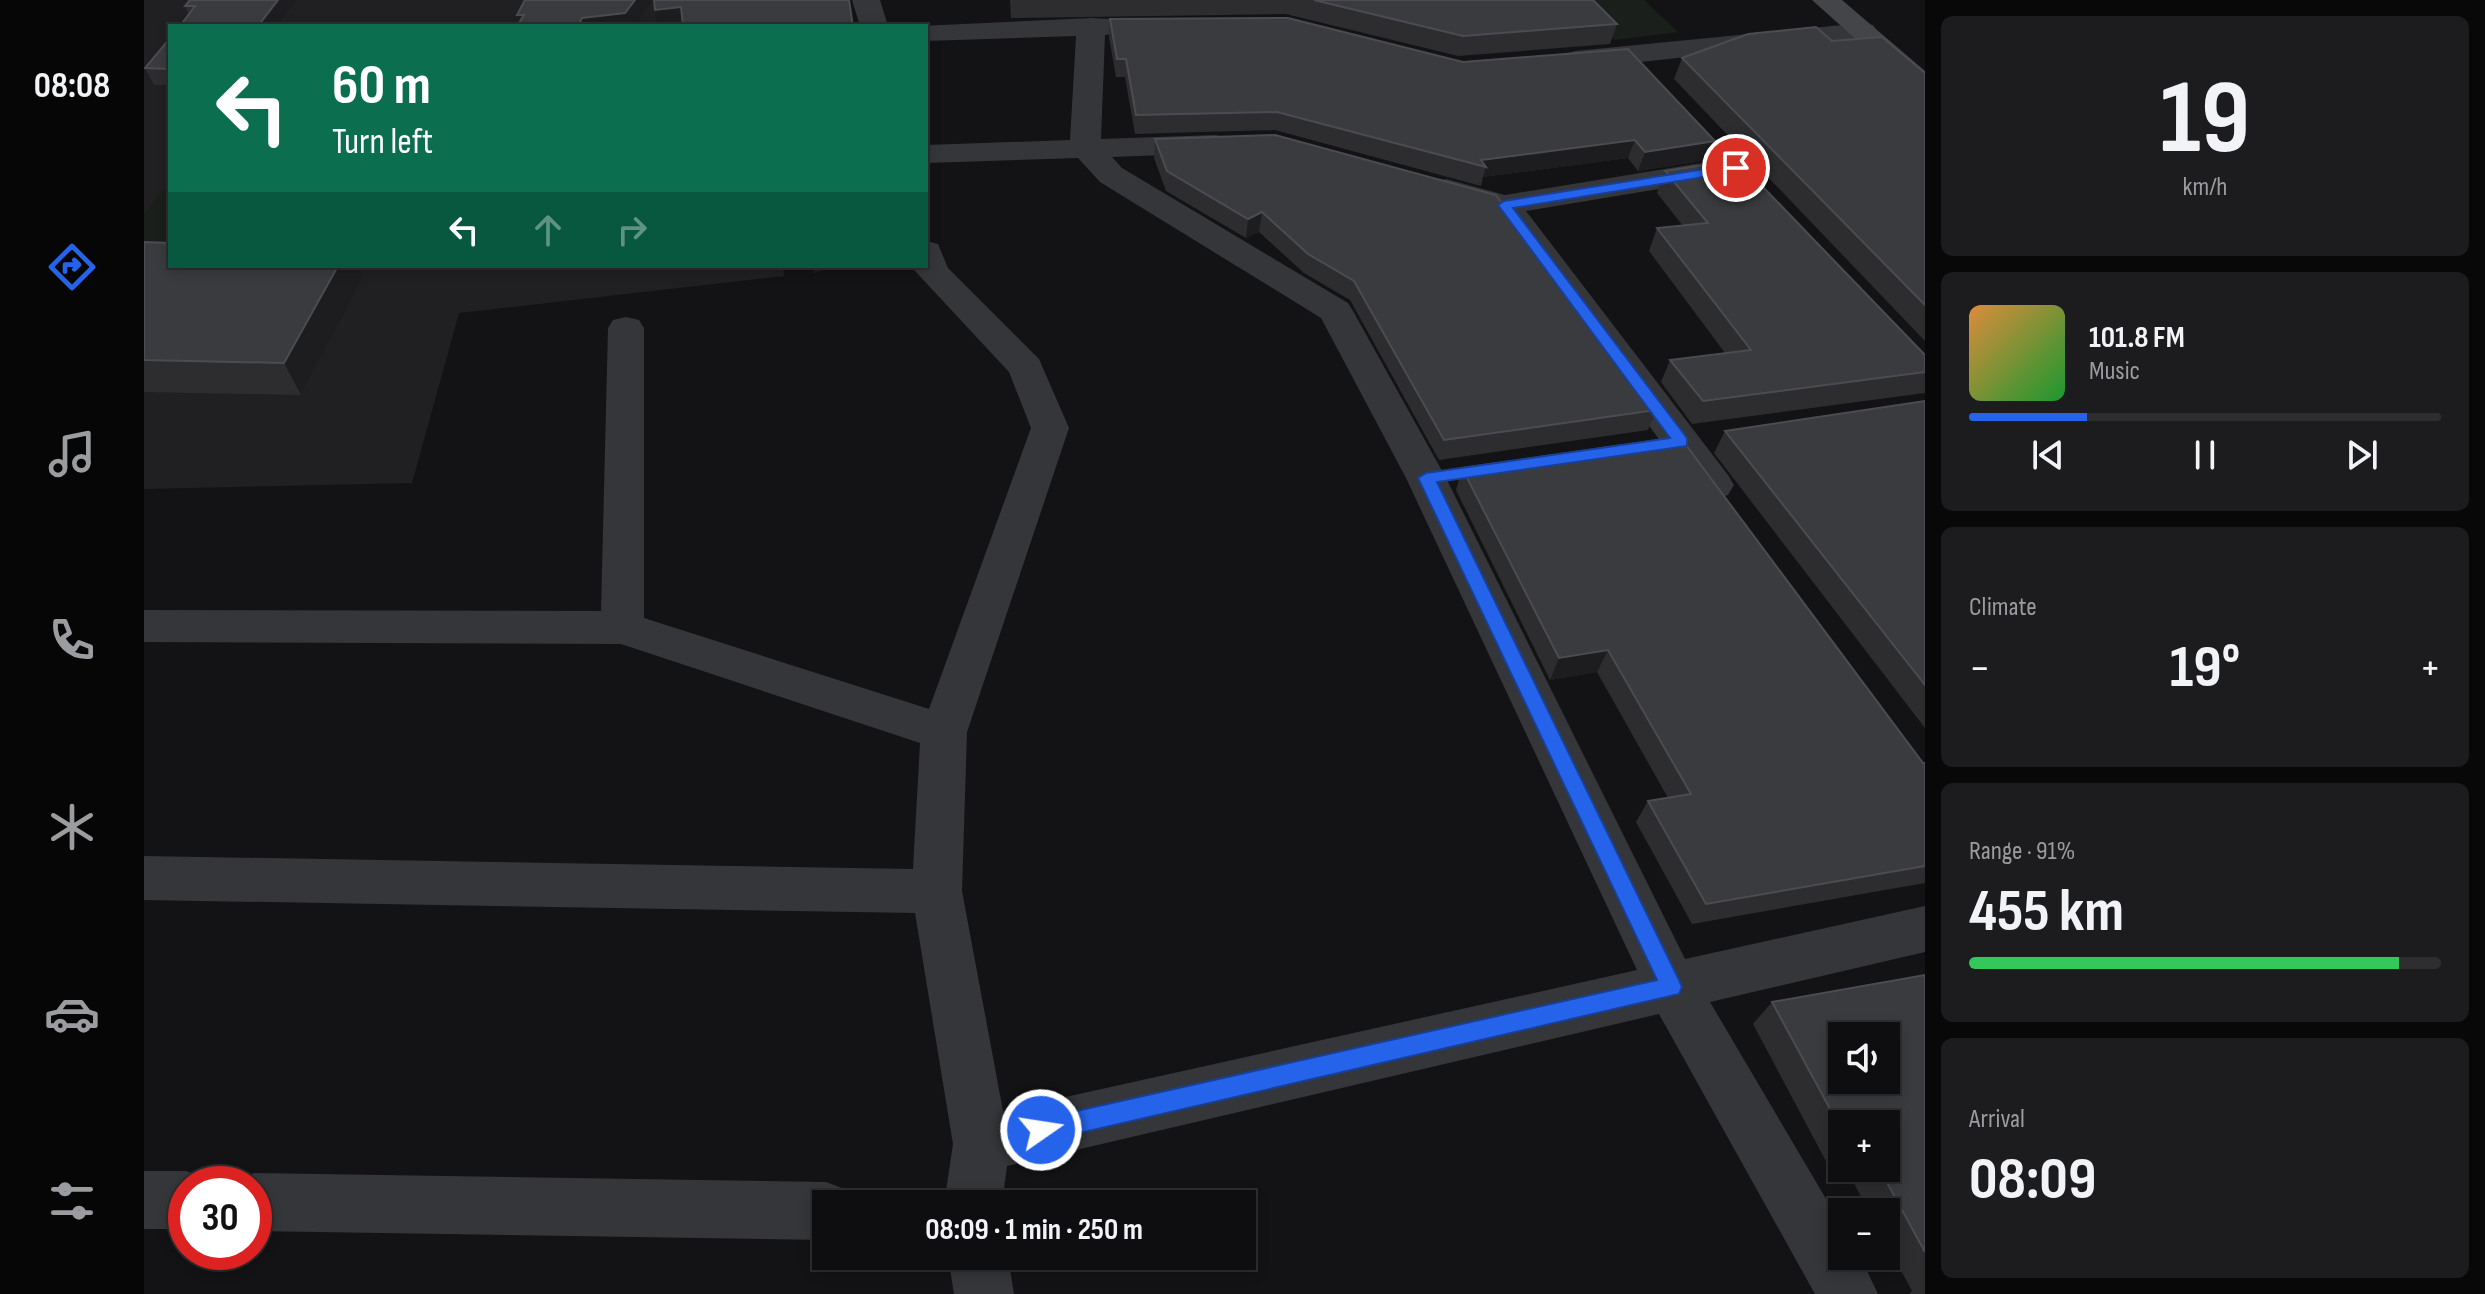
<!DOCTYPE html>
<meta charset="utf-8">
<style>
:root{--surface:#0e0e10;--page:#1c1c1e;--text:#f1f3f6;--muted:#9b9c9f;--line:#2e2e30;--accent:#2563eb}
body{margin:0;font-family:"Sofia Sans Condensed",sans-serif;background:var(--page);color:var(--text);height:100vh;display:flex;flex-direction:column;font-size:30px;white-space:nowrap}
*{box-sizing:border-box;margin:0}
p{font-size:26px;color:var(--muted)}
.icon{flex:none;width:44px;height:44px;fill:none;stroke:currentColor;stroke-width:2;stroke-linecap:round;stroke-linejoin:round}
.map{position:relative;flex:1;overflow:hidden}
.details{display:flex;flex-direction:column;gap:16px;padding:16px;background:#080809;width:560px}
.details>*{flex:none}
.guide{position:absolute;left:24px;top:24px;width:760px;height:244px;border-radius:0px;box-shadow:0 4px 12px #0003,0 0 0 2px var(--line);background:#0b6e4f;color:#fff;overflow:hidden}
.controls{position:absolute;left:1684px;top:1022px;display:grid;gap:16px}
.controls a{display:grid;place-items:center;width:72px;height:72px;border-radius:0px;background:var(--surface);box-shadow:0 4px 12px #0003,0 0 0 2px var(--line);font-size:40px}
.speed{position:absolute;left:24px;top:1166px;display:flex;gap:16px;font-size:40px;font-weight:700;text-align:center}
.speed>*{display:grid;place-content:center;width:104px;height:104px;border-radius:50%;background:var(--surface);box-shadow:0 4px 12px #0003,0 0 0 2px var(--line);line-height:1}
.speed .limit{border:12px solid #d22;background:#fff;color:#111}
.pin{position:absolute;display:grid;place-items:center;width:68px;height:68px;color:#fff;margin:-34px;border:4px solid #fff;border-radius:50%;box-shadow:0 2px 8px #0007}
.me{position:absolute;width:88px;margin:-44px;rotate:77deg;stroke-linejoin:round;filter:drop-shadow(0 0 6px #0008)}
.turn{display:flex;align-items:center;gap:28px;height:168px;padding:0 32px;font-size:36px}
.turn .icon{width:104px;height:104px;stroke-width:2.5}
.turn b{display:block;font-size:56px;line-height:68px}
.lanes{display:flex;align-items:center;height:76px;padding:0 32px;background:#0003;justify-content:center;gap:40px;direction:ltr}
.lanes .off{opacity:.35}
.big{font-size:60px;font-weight:700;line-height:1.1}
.details .card{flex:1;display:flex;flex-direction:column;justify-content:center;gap:12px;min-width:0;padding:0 28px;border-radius:12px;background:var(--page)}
.details .dial{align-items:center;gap:0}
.dial b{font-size:104px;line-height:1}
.song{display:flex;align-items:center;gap:24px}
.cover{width:96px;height:96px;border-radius:12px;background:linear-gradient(135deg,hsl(30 70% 55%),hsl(130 70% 35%))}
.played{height:8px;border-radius:4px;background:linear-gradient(90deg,var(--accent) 25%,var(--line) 25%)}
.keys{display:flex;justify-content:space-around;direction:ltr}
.heat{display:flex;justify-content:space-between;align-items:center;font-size:44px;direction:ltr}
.charge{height:12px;border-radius:6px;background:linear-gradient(90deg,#34c759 91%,var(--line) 0)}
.trip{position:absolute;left:668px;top:1190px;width:444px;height:80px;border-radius:0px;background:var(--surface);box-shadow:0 4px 12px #0003,0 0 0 2px var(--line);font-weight:700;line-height:80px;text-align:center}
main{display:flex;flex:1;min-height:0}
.tabs{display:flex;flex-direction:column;width:144px;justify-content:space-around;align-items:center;background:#060606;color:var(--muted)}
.tabs .icon{width:56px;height:56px}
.tabs .on{color:var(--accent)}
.tabs b{font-size:36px;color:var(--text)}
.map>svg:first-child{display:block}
.built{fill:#202022}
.green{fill:#1a1f1b}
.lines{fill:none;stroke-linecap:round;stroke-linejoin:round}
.minor{fill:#353639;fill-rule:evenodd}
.secondary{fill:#434549;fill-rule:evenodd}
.wall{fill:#2d2d30}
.shaded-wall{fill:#1d1d1f}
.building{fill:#3a3b3e;stroke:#4b4c51;stroke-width:2;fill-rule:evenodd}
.route{fill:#2563eb;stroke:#184099;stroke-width:2}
</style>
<main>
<nav class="tabs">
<b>08:08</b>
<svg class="icon on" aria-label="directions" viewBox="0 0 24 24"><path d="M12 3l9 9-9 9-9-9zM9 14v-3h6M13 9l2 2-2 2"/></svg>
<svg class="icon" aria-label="music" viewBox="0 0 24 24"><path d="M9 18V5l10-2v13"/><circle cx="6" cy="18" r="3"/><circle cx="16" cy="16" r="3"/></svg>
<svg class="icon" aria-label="phone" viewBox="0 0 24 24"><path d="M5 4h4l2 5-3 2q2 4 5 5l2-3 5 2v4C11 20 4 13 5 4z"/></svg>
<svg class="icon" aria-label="climate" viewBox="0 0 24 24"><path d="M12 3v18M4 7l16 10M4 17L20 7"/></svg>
<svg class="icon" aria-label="car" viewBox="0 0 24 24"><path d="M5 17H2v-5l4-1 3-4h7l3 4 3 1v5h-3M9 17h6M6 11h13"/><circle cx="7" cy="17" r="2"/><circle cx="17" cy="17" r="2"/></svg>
<svg class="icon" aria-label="filters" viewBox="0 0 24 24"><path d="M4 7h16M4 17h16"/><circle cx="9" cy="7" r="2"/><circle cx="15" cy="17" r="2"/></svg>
</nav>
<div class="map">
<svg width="1781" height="1294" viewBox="0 0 1781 1294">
<rect width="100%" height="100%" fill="#131315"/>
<polygon class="built" points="0,0 603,0 606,26 26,26 26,266 639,266 640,276 315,313 268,483 0,489"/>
<g class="green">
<polygon points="1431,0 1500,0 1534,32 1471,40"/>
<polygon points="26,183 26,266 233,266 230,270 0,266 0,214"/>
</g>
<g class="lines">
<g class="minor">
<polygon points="708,0 736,0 744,26 716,26"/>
<polygon points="947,18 986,20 990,26 986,32 961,35 957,139 1071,135 1082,137 1087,144 1082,151 1071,153 968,157 978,168 1204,303 1209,311 1302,478 1541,959 1781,906 1781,952 1566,1002 1698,1226 1698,1256 1716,1256 1734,1294 1671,1294 1515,1014 863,1166 858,1204 800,1204 809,1144 771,913 0,900 0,856 769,869 776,743 477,644 0,642 0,610 457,611 464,328 469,320 482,317 495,320 500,328 500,618 785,709 887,428 865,372 771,271 769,266 782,266 782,241 794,244 804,268 895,359 925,428 823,732 818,891 859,1111 1493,970 1262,478 1177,318 956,182 934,158 782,163 782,145 926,140 932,36 782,41 782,26 776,26"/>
<polygon points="1719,23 1729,25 1733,31 1729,37 1431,69 1421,66 1417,60 1421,54 1431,51"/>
<polygon points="1576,160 1587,163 1592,170 1587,177 1382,211 1584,475 1590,485 1584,495 1570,499 1556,495 1348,212 1291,196 1286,189 1291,182 1302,179 1361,195"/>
<polygon points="0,1171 42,1171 63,1179 64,1184 42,1184 42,1229 0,1229"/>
<polygon points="110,1173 682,1182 703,1190 708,1204 682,1204 682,1240 110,1231 110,1184 88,1184"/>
<polygon points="804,1256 864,1256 870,1294 810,1294"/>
</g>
<polygon class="secondary" points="1668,0 1698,0 1781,71 1781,95 1771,92"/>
</g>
<g class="wall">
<polygon points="46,0 153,0 134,26 45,15 41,6"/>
<polygon points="866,0 1449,0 1473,24 1466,44 1314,56 1142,14 867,18"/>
<polygon points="966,19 1571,141 1564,160 1494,171 1484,158 1339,177 1337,186 1131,130 991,134 981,77 972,77 965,37"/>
<polygon points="26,38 26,85 10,85 1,68"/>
<polygon points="1688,41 1781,73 1781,341 1530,79 1538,58"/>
<polygon points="1011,139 1512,410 1504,430 1295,460 1206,300 1160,273 1115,232 1102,238 1022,191 1010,158"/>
<polygon points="1521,171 1781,355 1781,393 1548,424 1517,382 1526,360 1581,353 1505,251 1513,228 1539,226 1513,193"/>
<polygon points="0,242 26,266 214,266 219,278 157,395 0,392"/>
<polygon points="1781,401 1781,728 1570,453 1581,431"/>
<polygon points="1318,468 1781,763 1781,883 1548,924 1492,822 1504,801 1524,798 1453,672 1406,680 1312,490"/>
<polygon points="1781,975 1781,1294 1766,1294 1766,1293 1768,1291 1742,1243 1742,1212 1725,1212 1702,1168 1742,1168 1742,1124 1698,1124 1698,1162 1684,1165 1609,1024 1628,1002"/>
</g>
<g class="shaded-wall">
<polygon points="134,0 153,0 134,26 114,26"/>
<polygon points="491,0 510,0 490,26 434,26 438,18"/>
<polygon points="537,7 541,26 514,26 511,10"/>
<polygon points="1491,140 1484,158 1339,177 1342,167 1337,160"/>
<polygon points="1571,141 1564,160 1494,171 1501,152"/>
<polygon points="1118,212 1115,232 1102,238 1104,219"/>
<polygon points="194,266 214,266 219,278 157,395 140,363"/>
<polygon points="669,266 694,266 670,273"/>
<polygon points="1464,650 1453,672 1406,680 1415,658"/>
</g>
<g class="building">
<polygon points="46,0 134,0 114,26 36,26 51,6 41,6"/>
<polygon points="381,0 491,0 481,13 438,18 434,26 373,26 380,15 373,15"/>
<polygon points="510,0 705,0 709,26 539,26 537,7 511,10"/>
<polygon points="1170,0 1449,0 1473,24 1319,36"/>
<polygon points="1144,18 1319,62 1484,49 1571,141 1501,152 1491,140 1337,160 1342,167 1133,112 992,115 982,59 973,59 966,19"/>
<polygon points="1672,27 1688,41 1738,37 1781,73 1781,305 1538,58 1604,34"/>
<polygon points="26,38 26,69 1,68"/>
<polygon points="1131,135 1352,195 1512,410 1300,440 1210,281 1164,254 1118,212 1104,219 1023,171 1011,139"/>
<polygon points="1593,160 1781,355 1781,372 1559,401 1526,360 1607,350 1513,228 1564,223 1521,171"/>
<polygon points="0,242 26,243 26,266 194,266 140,363 0,360"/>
<polygon points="1781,401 1781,685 1581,431"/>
<polygon points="1536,437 1779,763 1781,763 1781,866 1562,904 1504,801 1547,794 1464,650 1415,658 1318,468"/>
<path d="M1781,975V1252L1735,1168H1742V1124H1698V1131L1628,1002ZM1698,1036H1742V1080H1698Z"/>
</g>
<polygon class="route" points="1592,164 1597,165 1597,171 1369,208 1543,438 1543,446 1293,482 1535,980 1538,987 1535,994 897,1142 889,1138 886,1130 889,1122 897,1119 1513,980 1274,478 1282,473 1526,438 1354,205 1360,201"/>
</svg>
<div class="controls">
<a><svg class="icon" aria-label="sound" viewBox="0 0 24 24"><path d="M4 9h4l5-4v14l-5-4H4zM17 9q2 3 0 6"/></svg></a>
<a>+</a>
<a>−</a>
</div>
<div class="speed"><div class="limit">30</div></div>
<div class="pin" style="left:1592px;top:168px;background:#d93025"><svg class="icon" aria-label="arrive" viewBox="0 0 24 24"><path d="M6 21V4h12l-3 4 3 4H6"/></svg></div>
<svg class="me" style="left:897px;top:1130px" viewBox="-20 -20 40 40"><circle r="17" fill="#2563eb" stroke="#fff" stroke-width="3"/><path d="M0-11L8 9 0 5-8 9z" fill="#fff"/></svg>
<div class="trip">08:09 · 1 min · 250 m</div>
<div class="guide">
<div class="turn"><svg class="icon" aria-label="left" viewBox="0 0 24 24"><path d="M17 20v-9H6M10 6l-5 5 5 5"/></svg><div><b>60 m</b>Turn left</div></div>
<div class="lanes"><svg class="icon" aria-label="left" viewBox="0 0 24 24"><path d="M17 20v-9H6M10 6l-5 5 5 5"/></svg><svg class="icon off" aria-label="ahead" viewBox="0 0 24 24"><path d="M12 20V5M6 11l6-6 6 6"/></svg><svg class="icon off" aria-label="right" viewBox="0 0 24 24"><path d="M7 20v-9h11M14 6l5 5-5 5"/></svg></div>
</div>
</div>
<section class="details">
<div class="card dial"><b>19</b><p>km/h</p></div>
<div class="card">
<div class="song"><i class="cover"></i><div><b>101.8 FM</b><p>Music</p></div></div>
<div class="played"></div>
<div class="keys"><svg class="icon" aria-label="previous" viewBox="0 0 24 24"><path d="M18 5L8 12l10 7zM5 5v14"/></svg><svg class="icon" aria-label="pause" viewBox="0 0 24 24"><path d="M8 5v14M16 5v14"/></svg><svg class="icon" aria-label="next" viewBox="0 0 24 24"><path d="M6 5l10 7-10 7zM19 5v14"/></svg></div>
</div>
<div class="card"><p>Climate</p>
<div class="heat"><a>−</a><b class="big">19°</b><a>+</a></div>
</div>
<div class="card"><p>Range · 91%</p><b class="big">455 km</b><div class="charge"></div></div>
<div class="card"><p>Arrival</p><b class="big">08:09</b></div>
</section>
</main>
